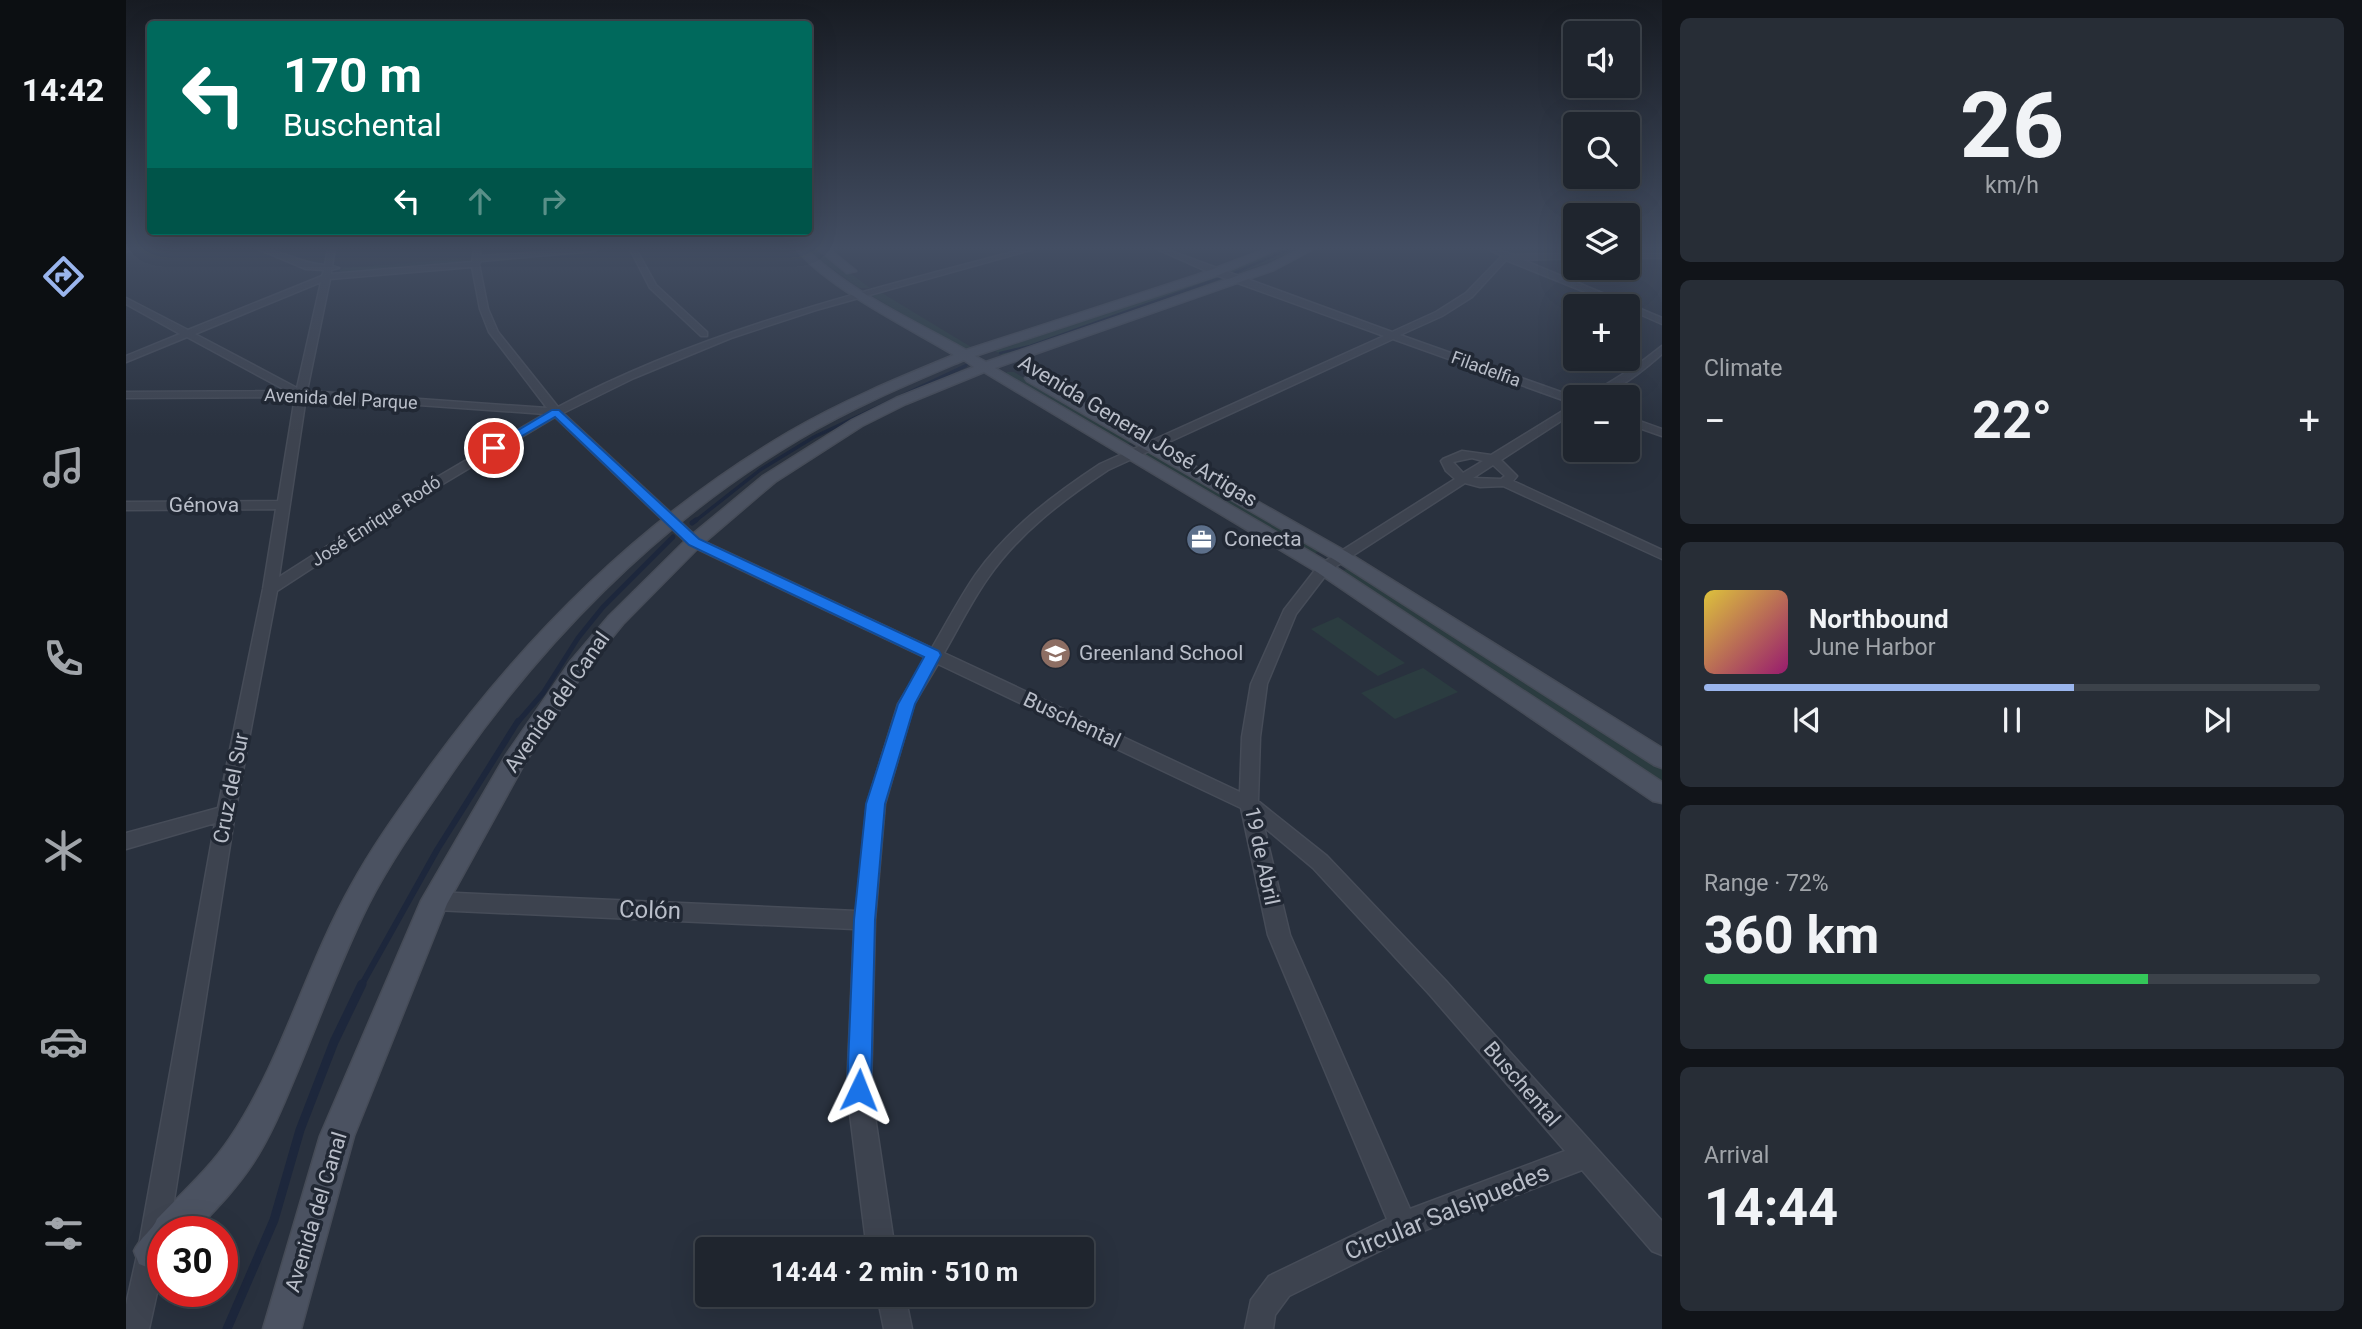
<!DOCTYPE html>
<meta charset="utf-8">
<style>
:root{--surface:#1f252e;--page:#272d36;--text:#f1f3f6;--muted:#a1a5aa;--line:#3c424a;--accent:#9ab5ed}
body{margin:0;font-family:Roboto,sans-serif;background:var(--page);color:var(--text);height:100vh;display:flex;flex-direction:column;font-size:26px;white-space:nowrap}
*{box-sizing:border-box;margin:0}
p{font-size:23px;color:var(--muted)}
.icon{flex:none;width:38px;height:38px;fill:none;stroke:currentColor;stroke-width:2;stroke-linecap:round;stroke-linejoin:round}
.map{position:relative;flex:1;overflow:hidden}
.drawer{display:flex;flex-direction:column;gap:18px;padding:18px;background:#111419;width:700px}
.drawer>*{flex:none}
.top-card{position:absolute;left:21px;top:21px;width:665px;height:214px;border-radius:7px;box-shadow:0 7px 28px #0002,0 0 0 2px var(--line);background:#00695c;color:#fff;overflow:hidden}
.controls{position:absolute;left:1437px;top:21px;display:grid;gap:14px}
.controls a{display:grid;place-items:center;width:77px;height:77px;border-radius:7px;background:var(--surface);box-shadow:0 7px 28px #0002,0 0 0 2px var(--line);font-size:35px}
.speed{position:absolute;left:21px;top:1216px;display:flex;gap:14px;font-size:35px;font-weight:700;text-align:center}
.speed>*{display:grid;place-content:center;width:91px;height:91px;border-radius:50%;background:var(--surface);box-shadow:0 7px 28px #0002,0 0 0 2px var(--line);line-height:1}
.speed .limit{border:10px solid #d22;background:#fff;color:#111}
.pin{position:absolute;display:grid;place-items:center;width:60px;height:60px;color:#fff;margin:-30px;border:4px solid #fff;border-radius:50%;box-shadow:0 2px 7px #0007}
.me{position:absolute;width:77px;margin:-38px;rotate:2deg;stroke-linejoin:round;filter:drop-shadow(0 0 5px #0008)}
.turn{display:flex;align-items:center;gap:24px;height:147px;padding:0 21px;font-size:32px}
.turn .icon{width:91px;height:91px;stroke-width:2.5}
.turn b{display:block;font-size:49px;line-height:60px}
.lanes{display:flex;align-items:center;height:66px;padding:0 21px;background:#0003;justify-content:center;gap:35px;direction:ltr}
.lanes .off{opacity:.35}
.big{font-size:52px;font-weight:700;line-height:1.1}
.drawer .card{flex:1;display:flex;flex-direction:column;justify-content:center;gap:10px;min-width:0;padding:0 24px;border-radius:10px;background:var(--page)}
.drawer .dial{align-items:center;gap:0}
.dial b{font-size:91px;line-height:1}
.song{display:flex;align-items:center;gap:21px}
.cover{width:84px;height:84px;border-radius:10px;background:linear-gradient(135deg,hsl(50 70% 55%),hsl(320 70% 35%))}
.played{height:7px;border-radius:4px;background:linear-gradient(90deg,var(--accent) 60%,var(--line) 60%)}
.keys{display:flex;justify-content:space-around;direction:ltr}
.heat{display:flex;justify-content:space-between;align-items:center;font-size:38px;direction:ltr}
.charge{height:10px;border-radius:5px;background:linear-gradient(90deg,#34c759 72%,var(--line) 0)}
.trip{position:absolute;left:569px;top:1237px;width:399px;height:70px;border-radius:7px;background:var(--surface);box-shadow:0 7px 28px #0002,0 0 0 2px var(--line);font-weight:700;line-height:70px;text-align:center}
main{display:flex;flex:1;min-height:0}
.menu{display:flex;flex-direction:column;width:126px;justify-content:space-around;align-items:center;background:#0c0f12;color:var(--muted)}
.menu .icon{width:49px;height:49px}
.menu .on{color:var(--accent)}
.menu b{font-size:32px;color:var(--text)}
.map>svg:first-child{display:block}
.green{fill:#2b3c40}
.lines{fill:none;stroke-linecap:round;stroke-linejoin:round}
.stream-far4{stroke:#1d273c;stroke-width:2.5}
.stream-far3{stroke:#1d273c;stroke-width:3.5}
.stream-far2{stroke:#1d273c;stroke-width:5}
.stream-far1{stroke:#1d273c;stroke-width:6}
.stream{stroke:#1d273c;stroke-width:9}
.street-casing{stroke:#464c58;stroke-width:3}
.secondary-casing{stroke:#464c58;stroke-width:3}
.street{fill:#3d434f;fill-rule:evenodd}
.secondary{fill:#4b5261;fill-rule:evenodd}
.route{fill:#1a73e8;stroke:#114b97;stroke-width:2}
.labels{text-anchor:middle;stroke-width:7;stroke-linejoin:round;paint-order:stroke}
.far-street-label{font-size:18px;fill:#b9bec9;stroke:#212834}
.street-label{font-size:21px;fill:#b9bec9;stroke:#212834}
.poi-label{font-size:21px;fill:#b9bec9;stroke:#212834;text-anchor:start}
.near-street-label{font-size:24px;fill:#b9bec9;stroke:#212834}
</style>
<main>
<nav class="menu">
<b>14:42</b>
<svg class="icon on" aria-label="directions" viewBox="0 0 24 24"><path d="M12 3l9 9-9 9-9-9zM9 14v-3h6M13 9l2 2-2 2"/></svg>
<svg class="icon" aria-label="music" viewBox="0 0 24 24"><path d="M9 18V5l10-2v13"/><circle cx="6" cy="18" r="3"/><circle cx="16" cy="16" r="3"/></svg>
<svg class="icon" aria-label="phone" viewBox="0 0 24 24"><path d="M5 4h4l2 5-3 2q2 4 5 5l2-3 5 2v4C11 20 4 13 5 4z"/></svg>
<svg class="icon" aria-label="climate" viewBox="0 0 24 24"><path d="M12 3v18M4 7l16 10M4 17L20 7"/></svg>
<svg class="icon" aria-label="car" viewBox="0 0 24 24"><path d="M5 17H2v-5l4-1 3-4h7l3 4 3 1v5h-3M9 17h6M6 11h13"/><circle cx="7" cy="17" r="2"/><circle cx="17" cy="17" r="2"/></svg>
<svg class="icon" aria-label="filters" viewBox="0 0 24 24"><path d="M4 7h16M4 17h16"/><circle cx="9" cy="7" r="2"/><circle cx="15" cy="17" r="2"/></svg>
</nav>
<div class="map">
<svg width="1536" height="1329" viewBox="0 0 1536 1329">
<rect width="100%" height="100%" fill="#29313e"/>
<g class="green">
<polygon points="679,249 692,249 744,288 733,288"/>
<polygon points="1155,249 1175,249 1108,275 1101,273"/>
<polygon points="332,259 339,261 213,273 214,270 219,268"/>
<polygon points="1090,276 1098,279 877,355 869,351"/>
<polygon points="749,293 756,293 845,347 836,349 746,296"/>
<polygon points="881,372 888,372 1008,443 998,444 879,375"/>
<polygon points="1022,453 1026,453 1194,551 1187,554 1023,458 1019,455"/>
<polygon points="1223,568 1521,757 1536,768 1536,783 1219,576 1216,571"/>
<polygon points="1212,617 1279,663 1252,676 1185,629"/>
<polygon points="1297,668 1332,692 1269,719 1235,693"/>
</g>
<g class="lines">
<g class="stream-far4">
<polyline points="1106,274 1164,249"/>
<polyline points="874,353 904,346 1094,278"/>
<polyline points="837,367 842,364"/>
</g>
<polyline class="stream-far3" points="568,522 634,470 688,437 839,366"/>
<g class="stream-far2">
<polyline points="566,523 570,520"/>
<polyline points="391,723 417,693 452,638 477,607 547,537"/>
</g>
<polyline class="stream-far1" points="235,986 311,850 392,721"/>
<polyline class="stream" points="101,1329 148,1220 174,1130 208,1042 236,984"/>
<defs>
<g id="street">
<polygon points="0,249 7,249 0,252"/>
<path d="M132,249C155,249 175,264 199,265L202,249H209L206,266L213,268L205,270V274L346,262L348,249H354V256L471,249L468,251L355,261L353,264L362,309L372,332L432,407C579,329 739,291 898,249H908L690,310L605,338L508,378L437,413L573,539L806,648C820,624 834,597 850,574C883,528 927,495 974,464L1258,336L1087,274L1031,249H1039L1266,332L1310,312L1340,293L1376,256L1362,249H1370L1387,255L1449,254V258L1397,260L1536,318V324L1502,309V306H1494L1380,260L1346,297L1316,316L1274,335L1449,397V412L1375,460L1391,476L1387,481L1536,550V559L1377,486L1354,487L1339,483L1203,571L1170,614L1141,684L1134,737L1132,801L1201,856L1320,981L1536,1221V1255L1526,1251L1456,1170L1284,1236L1163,1296L1149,1315L1147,1329H1119L1125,1300L1143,1276L1261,1219L1142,935L1115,808L812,664L788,704L759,804L749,920L745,1090L769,1250H741L721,1090L728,929L309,910L302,907L299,901L302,895L309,892L730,911L741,804L772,704L800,658L563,545L429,417L300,494L151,591L109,813L43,1232H37V1265L23,1329H0V1305L12,1251L89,823L0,849V833L92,808L137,589L150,509L0,510V502L152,501L169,397L0,398V392L161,391L61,337L0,362V356L54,334L0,304V298L62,330L196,276L198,270L180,269ZM346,267L354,309L363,332L421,408L181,391L204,279ZM195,282L171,388L69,334ZM1267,339L1448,404L1365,455L1336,451L1317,459L1315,461L1320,471L1329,479L1193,565L1158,610L1125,684L1116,737L1114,792L818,653C832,629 845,602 862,578C893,533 937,500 982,470ZM180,397L419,414L291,489L153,577ZM1346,458L1357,461L1337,473L1327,462ZM1367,465L1379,476L1375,479L1347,478ZM1138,827L1187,868L1304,995L1439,1151L1284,1209L1164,935Z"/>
<polygon points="504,249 510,249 530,285 581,332 581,336 575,336 524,288"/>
<rect x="1502" y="254" width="34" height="4"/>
<path d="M1536,346V354C1518,370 1484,398 1460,397L1510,366Z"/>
<polygon points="1502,417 1536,429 1536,436 1502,424"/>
<polygon points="751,1295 779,1295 786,1329 758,1329"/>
</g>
<g id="secondary">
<path d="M670,249H680C724,292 787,320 840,350L1071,275L1140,249H1152L1093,275L849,356L860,362L1140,266L1175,249H1187L1148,270L869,368L1205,564L1536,782V803L1527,801L1191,572L858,372L780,404L736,426L649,482L574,546L497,624L458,672L397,766L321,904L228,1136L175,1329H137L194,1136L295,901L380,755L444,662L483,616L562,538L637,476L726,420L770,398L848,367L838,360C782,384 727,407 675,438C531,523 412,645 319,783C292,822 264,862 242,905C214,961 193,1020 169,1077C157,1106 144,1137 127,1163C110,1189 89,1210 68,1232H37V1265L26,1269L13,1264L8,1251C14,1237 27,1230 31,1219C56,1193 84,1168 104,1138C155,1063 180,966 225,886C245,849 270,814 295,779C394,640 515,519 663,432C716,401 772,378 828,355C783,328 702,288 670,249Z"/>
<polygon points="692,249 703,249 730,271 721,273"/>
<polygon points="906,374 1221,552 1536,748 1536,768 1528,765 1209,560 901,381 899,378"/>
</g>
</defs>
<use href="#street" class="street-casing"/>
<use href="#secondary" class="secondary-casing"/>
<use href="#street" class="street"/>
<use href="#secondary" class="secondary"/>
</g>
<linearGradient id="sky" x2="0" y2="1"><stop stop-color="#171b22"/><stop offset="0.57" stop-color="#434e63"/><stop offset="1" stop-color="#434e63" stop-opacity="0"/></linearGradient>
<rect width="1536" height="435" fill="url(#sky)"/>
<polygon class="route" points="426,410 433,410 573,539 813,651 815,655 789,704 759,804 749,920 745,1090 742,1099 733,1102 725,1099 721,1090 728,920 740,804 772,704 798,657 563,545 429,417 372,450 362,448"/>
<defs>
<symbol id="office-disc" viewBox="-11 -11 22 22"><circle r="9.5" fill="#5c6f8a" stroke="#212834"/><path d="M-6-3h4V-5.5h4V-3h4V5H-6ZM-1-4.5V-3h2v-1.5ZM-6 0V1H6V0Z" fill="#fff"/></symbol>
<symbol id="school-disc" viewBox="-11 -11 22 22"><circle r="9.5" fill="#8d6e63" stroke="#212834"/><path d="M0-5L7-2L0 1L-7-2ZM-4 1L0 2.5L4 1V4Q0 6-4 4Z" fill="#fff"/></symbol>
</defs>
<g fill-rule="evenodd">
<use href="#office-disc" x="1058" y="522" width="35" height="35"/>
<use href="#school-disc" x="912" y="636" width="35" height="35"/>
</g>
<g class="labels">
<g class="far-street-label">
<text transform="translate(1360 369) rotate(20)" y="6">Filadelfia</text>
<text transform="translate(215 399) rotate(3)" y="6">Avenida del Parque</text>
<text transform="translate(250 521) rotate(-33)" y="6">José Enrique Rodó</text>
</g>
<g class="street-label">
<text transform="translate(1012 431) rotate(31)" y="7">Avenida General José Artigas</text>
<text x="78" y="512">Génova</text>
<text transform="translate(431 702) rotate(-55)" y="7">Avenida del Canal</text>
<text transform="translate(946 720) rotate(25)" y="7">Buschental</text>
<text transform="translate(105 788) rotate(-79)" y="7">Cruz del Sur</text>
<text transform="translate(1136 856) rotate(78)" y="7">19 de Abril</text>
<text transform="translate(1396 1084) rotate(49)" y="7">Buschental</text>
<text transform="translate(190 1212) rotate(-73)" y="7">Avenida del Canal</text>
</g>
<g class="poi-label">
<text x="1098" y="546">Conecta</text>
<text x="953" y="660">Greenland School</text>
</g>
<g class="near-street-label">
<text transform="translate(524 910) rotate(2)" y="8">Colón</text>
<text transform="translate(1321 1212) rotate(-22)" y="8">Circular Salsipuedes</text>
</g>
</g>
</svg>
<div class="controls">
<a><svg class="icon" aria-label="sound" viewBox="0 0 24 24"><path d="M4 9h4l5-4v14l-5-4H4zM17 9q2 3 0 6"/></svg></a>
<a><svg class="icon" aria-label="search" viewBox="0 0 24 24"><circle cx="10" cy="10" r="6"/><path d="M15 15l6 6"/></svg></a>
<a><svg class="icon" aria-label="layers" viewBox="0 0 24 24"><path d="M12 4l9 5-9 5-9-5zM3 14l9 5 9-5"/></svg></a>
<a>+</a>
<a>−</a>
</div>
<div class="speed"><div class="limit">30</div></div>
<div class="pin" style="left:368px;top:448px;background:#d93025"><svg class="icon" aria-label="arrive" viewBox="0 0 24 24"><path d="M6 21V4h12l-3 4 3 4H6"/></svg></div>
<svg class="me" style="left:733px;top:1090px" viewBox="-20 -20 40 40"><path d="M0-17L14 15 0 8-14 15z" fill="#1a73e8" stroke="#fff" stroke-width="4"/></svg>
<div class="trip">14:44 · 2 min · 510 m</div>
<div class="top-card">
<div class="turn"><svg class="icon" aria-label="left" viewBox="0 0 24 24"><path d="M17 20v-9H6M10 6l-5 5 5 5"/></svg><div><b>170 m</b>Buschental</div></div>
<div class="lanes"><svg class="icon" aria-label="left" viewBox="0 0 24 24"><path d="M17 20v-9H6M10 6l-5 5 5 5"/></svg><svg class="icon off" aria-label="ahead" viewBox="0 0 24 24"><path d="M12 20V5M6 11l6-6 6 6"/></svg><svg class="icon off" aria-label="right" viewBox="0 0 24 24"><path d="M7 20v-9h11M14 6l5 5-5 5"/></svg></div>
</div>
</div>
<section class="drawer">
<div class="card dial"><b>26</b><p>km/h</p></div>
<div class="card"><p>Climate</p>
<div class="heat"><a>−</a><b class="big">22°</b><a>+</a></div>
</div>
<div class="card">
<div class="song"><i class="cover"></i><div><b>Northbound</b><p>June Harbor</p></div></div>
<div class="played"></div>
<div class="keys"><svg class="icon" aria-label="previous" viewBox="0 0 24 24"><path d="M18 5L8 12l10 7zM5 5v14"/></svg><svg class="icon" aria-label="pause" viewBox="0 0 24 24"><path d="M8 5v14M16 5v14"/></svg><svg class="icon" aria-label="next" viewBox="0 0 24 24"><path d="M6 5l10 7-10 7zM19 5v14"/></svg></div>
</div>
<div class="card"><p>Range · 72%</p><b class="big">360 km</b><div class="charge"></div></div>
<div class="card"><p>Arrival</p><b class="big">14:44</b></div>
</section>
</main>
